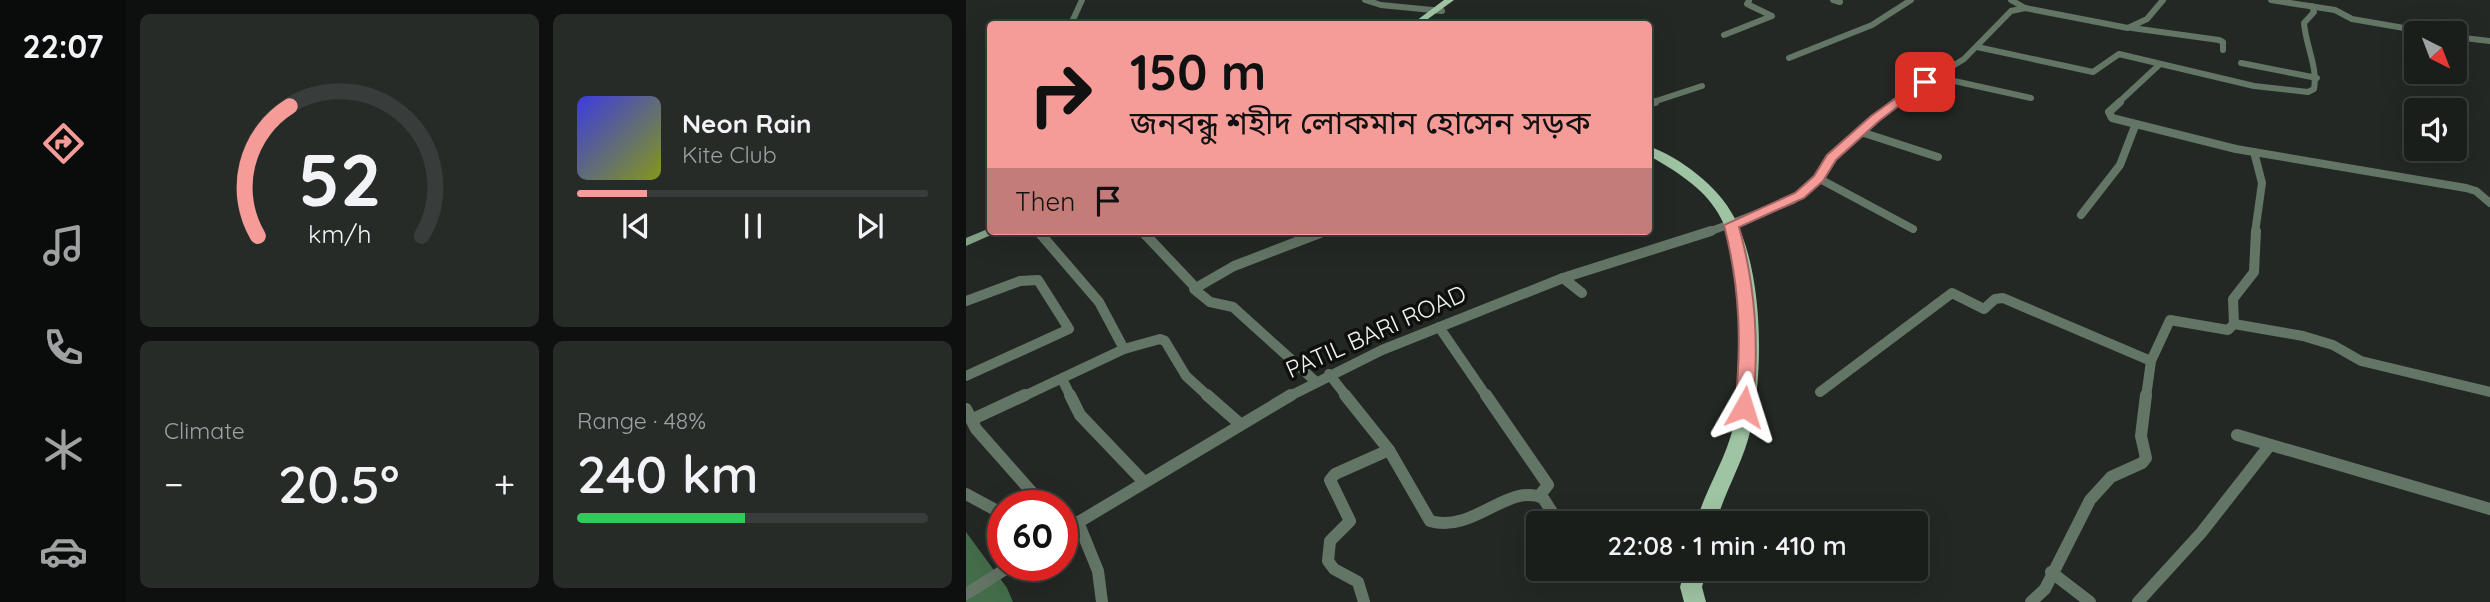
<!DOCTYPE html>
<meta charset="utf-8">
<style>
:root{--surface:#1a1e1b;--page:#272b28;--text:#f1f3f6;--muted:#9fa2a3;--line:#383c3a;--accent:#f59b98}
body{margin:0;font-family:Quicksand,"Noto Sans Bengali",sans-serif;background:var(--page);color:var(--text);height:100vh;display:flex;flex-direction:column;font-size:26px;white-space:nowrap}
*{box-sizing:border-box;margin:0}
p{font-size:23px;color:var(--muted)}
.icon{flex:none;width:38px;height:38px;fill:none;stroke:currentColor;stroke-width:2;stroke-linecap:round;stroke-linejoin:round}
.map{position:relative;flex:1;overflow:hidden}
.side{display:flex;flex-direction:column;gap:14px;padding:14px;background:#0e100f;width:840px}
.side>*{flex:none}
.top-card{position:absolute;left:21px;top:21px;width:665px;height:214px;border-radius:7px;box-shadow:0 7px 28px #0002,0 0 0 2px var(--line);background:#f59b98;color:#111;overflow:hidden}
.needle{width:46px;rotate:138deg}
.fabs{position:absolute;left:1438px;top:21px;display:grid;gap:14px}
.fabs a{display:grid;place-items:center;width:63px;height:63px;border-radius:7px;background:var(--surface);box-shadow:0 7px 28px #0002,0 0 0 2px var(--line);font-size:35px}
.speed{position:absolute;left:21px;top:490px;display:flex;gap:14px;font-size:35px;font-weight:700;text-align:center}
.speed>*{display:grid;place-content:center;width:91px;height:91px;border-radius:50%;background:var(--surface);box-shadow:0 7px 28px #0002,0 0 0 2px var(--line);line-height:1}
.speed .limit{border:10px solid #d22;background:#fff;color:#111}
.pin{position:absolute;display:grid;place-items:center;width:60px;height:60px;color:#fff;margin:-30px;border-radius:14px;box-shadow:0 4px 10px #0006}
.me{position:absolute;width:77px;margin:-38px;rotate:6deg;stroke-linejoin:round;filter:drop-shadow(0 0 5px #0008)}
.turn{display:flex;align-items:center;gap:24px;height:147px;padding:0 28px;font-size:32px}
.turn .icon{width:91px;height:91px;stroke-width:2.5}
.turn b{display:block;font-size:49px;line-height:60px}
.then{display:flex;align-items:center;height:66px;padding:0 28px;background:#0003;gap:14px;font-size:26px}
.big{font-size:52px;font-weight:600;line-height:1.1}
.side .card{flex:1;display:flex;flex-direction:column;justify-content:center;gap:10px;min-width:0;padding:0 24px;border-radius:10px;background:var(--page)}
.side .dial{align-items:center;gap:0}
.dial svg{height:182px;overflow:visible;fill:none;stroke:var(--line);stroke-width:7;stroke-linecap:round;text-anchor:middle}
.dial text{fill:var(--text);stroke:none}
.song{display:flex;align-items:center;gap:21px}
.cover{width:84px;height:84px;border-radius:10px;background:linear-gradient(135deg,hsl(240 70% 55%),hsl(70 70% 35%))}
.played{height:7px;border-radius:4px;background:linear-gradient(90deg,var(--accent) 20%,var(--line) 20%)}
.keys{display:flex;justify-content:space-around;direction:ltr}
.heat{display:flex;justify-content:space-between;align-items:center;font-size:38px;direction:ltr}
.charge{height:10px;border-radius:5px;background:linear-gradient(90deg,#34c759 48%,var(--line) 0)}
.side .tiles{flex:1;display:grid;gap:14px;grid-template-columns:repeat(2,1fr)}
.trip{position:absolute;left:560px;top:511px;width:402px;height:70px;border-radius:7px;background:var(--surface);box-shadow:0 7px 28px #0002,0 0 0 2px var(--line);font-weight:600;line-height:70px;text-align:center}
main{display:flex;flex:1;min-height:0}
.tabs{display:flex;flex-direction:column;width:126px;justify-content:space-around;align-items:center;background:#0a0c0b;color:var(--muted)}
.tabs .icon{width:49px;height:49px}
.tabs .current{color:var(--accent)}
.tabs b{font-size:32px;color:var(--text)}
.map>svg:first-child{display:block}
.water{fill:#446d4a}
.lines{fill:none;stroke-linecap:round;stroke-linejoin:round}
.street-far3{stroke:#637565;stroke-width:6}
.street-far2{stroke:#637565;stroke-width:8}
.street-far1{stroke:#637565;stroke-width:10}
.street{stroke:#637565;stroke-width:12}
.secondary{fill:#85a288;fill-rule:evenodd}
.primary{fill:#9fc4a3;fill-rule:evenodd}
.route{fill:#f59b98;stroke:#9f6563;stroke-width:2}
.labels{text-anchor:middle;stroke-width:7;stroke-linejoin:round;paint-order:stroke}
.street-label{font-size:24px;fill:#eff2ef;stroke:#0e100e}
</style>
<main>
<nav class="tabs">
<b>22:07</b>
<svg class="icon current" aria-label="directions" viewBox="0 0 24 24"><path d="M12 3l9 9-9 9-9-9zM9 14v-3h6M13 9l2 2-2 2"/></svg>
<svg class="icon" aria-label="music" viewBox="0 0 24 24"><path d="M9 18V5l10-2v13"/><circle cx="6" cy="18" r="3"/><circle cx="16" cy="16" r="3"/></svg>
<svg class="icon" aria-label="phone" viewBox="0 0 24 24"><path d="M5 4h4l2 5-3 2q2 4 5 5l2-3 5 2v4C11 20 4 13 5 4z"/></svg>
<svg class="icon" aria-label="climate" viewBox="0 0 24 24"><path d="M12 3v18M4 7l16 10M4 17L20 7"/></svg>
<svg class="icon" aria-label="car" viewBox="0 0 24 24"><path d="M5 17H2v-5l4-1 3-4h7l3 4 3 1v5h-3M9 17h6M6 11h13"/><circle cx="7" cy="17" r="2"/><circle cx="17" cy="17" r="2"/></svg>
</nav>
<section class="side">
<div class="tiles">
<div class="card dial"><svg viewBox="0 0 100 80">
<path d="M14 69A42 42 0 1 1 86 69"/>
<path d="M14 69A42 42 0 0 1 28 12" stroke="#f59b98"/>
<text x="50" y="56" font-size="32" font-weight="700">52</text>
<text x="50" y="72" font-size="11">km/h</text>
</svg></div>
<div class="card">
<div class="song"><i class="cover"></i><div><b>Neon Rain</b><p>Kite Club</p></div></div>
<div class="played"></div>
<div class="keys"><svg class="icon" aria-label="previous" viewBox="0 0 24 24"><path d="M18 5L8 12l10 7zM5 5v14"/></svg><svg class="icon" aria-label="pause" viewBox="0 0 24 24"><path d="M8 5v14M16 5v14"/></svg><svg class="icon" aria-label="next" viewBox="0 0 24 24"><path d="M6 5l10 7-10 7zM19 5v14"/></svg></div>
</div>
<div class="card"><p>Climate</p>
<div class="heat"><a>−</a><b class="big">20.5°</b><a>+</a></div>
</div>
<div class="card"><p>Range · 48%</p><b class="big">240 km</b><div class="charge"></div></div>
</div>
</section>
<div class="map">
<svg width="1524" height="602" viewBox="0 0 1524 602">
<rect width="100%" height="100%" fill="#232824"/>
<polygon class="water" points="0,532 41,588 47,602 0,602"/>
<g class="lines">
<g class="street-far3">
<polyline points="399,0 415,5 476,11"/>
<polyline points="867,0 874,2"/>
<polyline points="1045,0 1059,8"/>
<polyline points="1305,0 1369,10 1386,19 1467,33"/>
<polyline points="105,24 116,0"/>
<polyline points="1166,28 1253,40 1257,42 1257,50"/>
<polyline points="758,35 806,16 781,4 783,1"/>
<polyline points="1489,37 1524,41"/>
<path d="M1011,47L1127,72L1153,54L1288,86L1342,92L1348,89C1352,67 1340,47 1338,23L1348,12L1346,6"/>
<polyline points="823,58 906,25 945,0"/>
<polyline points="1275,63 1351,78"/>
<polyline points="970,77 1065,98"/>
<polyline points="684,103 736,86"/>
<polyline points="927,103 998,59 1045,11 1059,8 1162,28 1181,19 1197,0"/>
<polyline points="1152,103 1193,65"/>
</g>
<g class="street-far2">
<polyline points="1154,102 1143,112 1146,118 1270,149 1500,188 1510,191 1524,203"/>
<polyline points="682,104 689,102"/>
<polyline points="895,132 972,157"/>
<polyline points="1288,152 1296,183 1289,233"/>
<polyline points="852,178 947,229"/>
<polyline points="1115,215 1154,165 1169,126"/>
<polyline points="72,231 74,233"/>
<polyline points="176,231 178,233"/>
<polyline points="354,233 360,231"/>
<polyline points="740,233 827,200 852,178 865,158 929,102"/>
</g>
<g class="street-far1">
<polyline points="72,231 133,302 158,349"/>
<polyline points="176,231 229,287"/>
<polyline points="1290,231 1288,272 1267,299 1268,324 1337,336 1367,345 1395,361 1524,392"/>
<polyline points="597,278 616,293"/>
<polyline points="0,301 54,281 72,280 103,329 0,376"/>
<polyline points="473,327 521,397"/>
<polyline points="363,374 381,397"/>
<polyline points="96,379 105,397"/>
<polyline points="349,381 267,307 244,302 228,289 268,266 359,231"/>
<polyline points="854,392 986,293 1018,309 1029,299 1037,298 1185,361"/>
<polyline points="56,397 158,349 194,339 199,341 220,376 243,397"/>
<polyline points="322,397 416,350 597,278 745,231"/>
<polyline points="1180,397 1185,361 1204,320 1262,330 1268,324"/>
</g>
<g class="street">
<polyline points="104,395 114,415 178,482"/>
<polyline points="241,395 274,424"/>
<path d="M379,395L423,450L464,521C507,534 542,482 577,498L593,523"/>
<polyline points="520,395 582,485 573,496"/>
<polyline points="0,409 10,429 78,506"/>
<polyline points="7,419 59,395"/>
<polyline points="1271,435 1524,509"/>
<polyline points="0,494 37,514"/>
<polyline points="112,522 132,571 136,602"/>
<polyline points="96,532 325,395"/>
<polyline points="1085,572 1124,602"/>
<polyline points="0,594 46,565"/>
<polyline points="398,602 392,582 368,569 362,561 364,541 384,521 364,480 369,474 423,450"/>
<polyline points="1065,602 1079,589 1124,500 1145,477 1176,463 1180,458 1175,436 1180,395"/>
<polyline points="1172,602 1235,533 1304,445"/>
</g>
<polygon class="secondary" points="24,228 24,231 34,231 0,246 0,238"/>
<g class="primary">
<polygon points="478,0 488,0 455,24 446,24"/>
<path d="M682,146C714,157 753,187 768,217C797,272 798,368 785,428C778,461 759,490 750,523H730C739,490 759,461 767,428C780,374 781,261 752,213C737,187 708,170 682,155Z"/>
<polygon points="719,569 741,569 736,587 740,602 718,602 714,587"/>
</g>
</g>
<path class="route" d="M955,80L964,82L913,121L870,160L857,181L838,198L773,227C790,288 793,345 787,407L778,414L771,412L769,407C776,344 774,287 758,225L829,193L848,176L861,155L905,116Z"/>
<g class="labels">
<g class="street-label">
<text transform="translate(410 332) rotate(-24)" y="8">PATIL BARI ROAD</text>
</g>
</g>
</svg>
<div class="fabs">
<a><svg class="needle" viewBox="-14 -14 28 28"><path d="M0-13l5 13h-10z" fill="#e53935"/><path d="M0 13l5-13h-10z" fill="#9fa2a3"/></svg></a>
<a><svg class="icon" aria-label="sound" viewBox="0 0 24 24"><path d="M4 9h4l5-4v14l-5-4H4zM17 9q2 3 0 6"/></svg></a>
</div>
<div class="speed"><div class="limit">60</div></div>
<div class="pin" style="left:959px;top:82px;background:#d93025"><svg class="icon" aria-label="arrive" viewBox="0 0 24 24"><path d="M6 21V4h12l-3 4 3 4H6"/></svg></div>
<svg class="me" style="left:778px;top:407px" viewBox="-20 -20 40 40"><path d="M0-17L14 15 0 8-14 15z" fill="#f59b98" stroke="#fff" stroke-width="4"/></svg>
<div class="trip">22:08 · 1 min · 410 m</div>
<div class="top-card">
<div class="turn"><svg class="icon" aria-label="right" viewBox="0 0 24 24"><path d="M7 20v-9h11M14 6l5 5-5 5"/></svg><div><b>150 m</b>জনবন্ধু শহীদ লোকমান হোসেন সড়ক</div></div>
<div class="then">Then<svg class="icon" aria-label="arrive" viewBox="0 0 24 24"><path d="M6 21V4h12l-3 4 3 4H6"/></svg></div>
</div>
</div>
</main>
